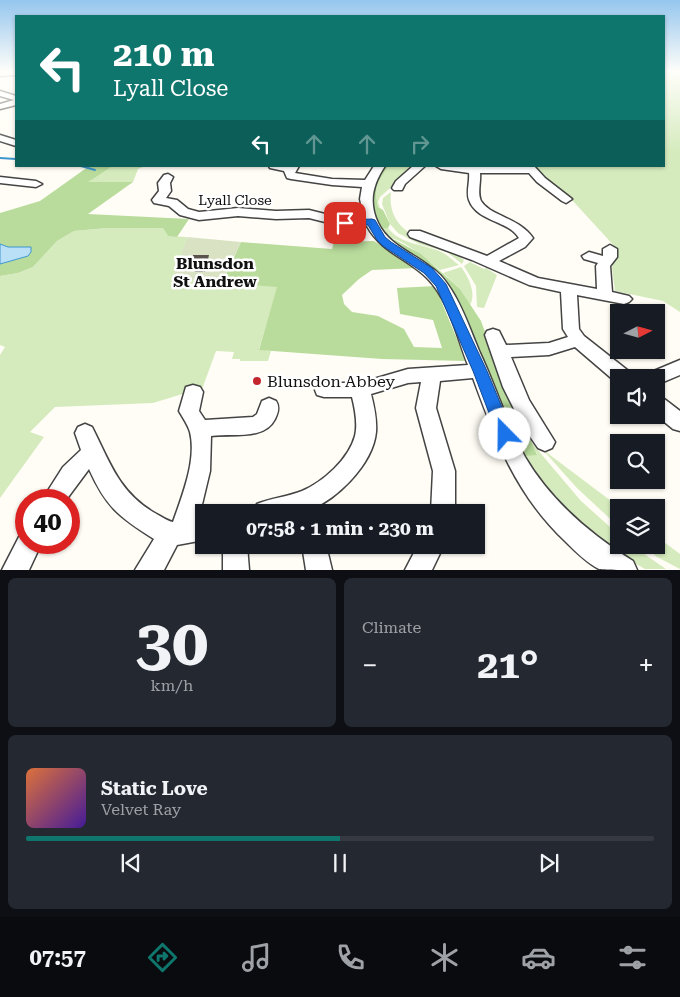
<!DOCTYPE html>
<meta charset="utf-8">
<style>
:root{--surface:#171b24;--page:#242831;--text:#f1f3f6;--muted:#9ea1a6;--line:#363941;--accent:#0f766e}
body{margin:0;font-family:"Roboto Serif",serif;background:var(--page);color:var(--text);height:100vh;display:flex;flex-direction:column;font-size:19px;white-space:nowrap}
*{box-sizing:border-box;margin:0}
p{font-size:16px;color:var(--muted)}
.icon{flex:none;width:28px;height:28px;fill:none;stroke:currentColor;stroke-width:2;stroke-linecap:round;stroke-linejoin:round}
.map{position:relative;height:570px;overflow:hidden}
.panel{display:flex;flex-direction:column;gap:8px;padding:8px;background:#0d0f14;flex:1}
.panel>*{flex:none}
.top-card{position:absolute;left:15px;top:15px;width:650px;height:152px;border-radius:0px;box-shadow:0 1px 4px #0004;background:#0f766e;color:#fff;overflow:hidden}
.needle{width:32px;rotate:84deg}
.controls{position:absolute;left:610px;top:304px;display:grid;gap:10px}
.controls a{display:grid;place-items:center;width:55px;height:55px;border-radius:0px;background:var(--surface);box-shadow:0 1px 4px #0004;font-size:25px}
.speed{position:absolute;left:15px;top:489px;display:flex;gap:10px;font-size:25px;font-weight:700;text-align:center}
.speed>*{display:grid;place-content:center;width:65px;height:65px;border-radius:50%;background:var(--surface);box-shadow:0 1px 4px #0004;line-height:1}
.speed .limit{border:8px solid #d22;background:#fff;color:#111}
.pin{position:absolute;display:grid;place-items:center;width:42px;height:42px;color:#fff;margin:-21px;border-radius:10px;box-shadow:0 2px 8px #0006}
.me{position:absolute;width:55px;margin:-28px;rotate:338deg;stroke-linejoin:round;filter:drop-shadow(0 0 4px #0008)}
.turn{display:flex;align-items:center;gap:18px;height:105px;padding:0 15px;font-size:22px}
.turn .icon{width:65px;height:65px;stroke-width:2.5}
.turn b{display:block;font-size:35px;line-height:42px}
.lanes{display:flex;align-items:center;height:48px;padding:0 15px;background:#0003;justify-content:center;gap:25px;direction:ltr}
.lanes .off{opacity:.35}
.big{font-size:38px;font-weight:700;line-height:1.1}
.panel .card{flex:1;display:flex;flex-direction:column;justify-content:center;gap:8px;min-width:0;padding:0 18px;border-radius:8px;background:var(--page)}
.panel .dial{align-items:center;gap:0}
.dial b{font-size:65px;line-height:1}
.song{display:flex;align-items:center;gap:15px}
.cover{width:60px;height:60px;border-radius:8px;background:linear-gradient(135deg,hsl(20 70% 55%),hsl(260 70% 35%))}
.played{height:5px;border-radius:2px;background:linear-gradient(90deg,var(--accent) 50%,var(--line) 50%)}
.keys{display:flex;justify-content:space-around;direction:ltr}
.heat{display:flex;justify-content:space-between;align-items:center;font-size:28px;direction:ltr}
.panel .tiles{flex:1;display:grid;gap:8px;grid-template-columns:1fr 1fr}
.card:last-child{grid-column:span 2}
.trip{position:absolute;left:195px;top:504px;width:290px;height:50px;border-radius:0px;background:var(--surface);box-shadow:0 1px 4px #0004;font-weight:700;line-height:50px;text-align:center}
.dock{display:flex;height:80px;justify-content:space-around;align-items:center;background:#090b0e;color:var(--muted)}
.dock .icon{width:35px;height:35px}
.dock .current{color:var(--accent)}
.dock b{font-size:22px;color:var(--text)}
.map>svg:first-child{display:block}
.green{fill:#d5ebbd}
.forest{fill:#b9dc9c}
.cemetery{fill:#d9e3c4}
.water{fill:#b9e0f7;stroke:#3f96cf}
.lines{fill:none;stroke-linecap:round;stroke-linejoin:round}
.stream{stroke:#3f96cf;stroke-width:2}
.building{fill:#5a524d}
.minor-casing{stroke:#444;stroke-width:3}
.minor{fill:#fff;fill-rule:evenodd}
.route{fill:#1a73e8;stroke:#114b97}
.poi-dot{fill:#c4262e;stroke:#fff;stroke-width:2}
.labels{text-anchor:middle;stroke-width:5;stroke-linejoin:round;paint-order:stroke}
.street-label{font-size:14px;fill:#111;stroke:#fff}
.quarter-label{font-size:16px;font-weight:bold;fill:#111;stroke:#fff}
.near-poi-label{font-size:16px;fill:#111;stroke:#fff;text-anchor:start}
</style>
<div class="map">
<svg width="680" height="570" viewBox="0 0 680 570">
<rect width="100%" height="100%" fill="#fffdf5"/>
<g class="green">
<polygon points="664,72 680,72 680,312 663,301 615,291 612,268 617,249 572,200 532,167 664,166"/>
<polygon points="113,166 146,166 138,169 133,182 87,182"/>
<path d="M389,166H415L380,197L378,202L380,208L378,207C374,186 377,183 389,166Z"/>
<path d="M391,192C386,235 430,243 463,255L460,257L464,260L462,264L447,252L419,244L398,233L390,224L382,204L383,198Z"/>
<polygon points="107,228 163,228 168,236 187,237 174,278 278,286 259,349 271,351 268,361 240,361 240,359 232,359 234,352 216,351 201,392 189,392 153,403 55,407 30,432 44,437 0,498 0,355 5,347 0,345 0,276 18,273 33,267 57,241 74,231"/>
<path d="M388,228C400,244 422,244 439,251C447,254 452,260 459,265L440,270C428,261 402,237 387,238L382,229Z"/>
<polygon points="470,262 484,269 486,268 497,275 484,308 477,307 476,286 464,266"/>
<path d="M461,267C468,276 477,294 470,305L460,289L443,273Z"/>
<polygon points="531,442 581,501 619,535 619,545 631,545 666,569 645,569 590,538 535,477 525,456 537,454"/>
<polygon points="542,449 619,507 619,527 577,488"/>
<polygon points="656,536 680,554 680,569 657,557 642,545 656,545"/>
</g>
<g class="forest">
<polygon points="91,166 113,166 88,182 133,182 88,214 189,219 177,237 168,236 163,228 107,228 74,231 57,241 33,267 18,273 0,276 0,264 28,256 26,247 8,247 0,244 0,213 40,201 85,169"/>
<path d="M382,166H389C377,183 374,186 378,207L383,210L390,224L388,228L382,229C362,211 374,187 382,166Z"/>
<polygon points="387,238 395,240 421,254 460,289 481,321 511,402 520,415 537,455 525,456 453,299"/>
<polygon points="374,241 417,268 372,270 359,279 342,295 344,304 352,312 378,316 404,329 414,347 442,348 433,320 400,314 397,288 435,286 466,361 382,359 259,350 277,287 222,283 241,242 332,249 334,242"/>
</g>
<polygon class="cemetery" points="187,237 241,242 222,283 173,278"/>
<polygon class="water" points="0,244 8,247 31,247 31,252 28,256 0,264"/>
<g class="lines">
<g class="stream">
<polyline points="0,158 16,159"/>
<polyline points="81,166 95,170"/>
</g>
</g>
<polygon class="building" points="193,255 209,255 205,272 195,272 197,265 190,265"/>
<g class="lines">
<defs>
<g id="minor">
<polygon points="0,72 16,72 16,75 0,76"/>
<polygon points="0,91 16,96 16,105 0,109 0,104 14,100 0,96"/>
<polygon points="0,135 16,140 16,146 0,141"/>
<path d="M269,166H299L295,173L332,179L365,180L374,166H385C373,184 368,202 378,223C388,244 411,252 429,266C439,272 446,281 452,291C464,310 471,332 480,353C496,387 507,424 525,457C551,501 590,534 633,561L637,570C628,570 606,570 599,569C587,563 575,551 566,542C516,495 496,441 473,378L440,381L436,408L455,471V512H431L433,471L416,408L421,382L408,383L371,394C374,406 377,419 376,432C373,465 334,503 304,512C289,516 269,512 253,512L257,504C271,498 287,497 302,491C323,482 349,459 355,436C358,424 355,409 352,397H324L317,395L315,390L317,385L324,383H360L408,369L468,365C457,337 449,300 427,278C408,259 381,252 367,226L345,227L309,218L276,219L238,216L199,220L180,215L169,206L154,203L152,200L159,191L158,183L164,175L168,174L173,177L170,183L171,191L166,198L177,200L188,209L199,212L238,208L276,211L309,210L345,219L364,218L360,199L362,187L332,185L291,179L287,178L284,171L270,168Z"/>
<polygon points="413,166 425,166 405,184 402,190 394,190 392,188 396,181"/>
<path d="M436,166H534L545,178L572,199L566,203L562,201L537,182L529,173H480C481,182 477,193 481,201C490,216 518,217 533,238L525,247L499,261L538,278L597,289L596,266L598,263L584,259L582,256L589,252L603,256V249L610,245L617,249V257L610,266L612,292L629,296L632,299L629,302L624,304L577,295L579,329L584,336L631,373L633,378H619L617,383L575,347L549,355L511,357L529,400L555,442L552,448L545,451L538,448L522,425L503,387L485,335L487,331L493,329L499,331L506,345L549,343L568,337L563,329L561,292L529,285L472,260L410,237L408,234L410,231H420L487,256L519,238C508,220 477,222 469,200C466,192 470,182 469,173L441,169Z"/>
<polygon points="0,177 36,181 42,184 36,187 0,183"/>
<polygon points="680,360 680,375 656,385 656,378 647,378 649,373"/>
<path d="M193,385L200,387L203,392L199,411L205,420L253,417L257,414L262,401L269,398L276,401C280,407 278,413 275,419C264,441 231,433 211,436L210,471L199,517L204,516V540L177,545L164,570H135L154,539C119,517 106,507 89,469L66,500H42L63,467L81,450L75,433L78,427L85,424L92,427C109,460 118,491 153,512C159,515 167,521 173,522C182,496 197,460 190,432C188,425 183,418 179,411L186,387Z"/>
<polygon points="656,395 663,398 680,411 680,431 673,429 656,415"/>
<polygon points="26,531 26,542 42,542 29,570 2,570 21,533"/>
<polygon points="223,545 247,545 249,570 223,570"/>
<polygon points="302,545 326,545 332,570 306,570"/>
<polygon points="418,545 444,545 432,570 405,570"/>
</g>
</defs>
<use href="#minor" class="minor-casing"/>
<use href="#minor" class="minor"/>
</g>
<linearGradient id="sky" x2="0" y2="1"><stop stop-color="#95c6ee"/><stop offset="0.47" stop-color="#fffefa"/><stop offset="1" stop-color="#fffefa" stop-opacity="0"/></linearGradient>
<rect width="680" height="152" fill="url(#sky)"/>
<polygon class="route" points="372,219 375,220 385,237 391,242 432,268 446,284 487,371 513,434 511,439 505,440 500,439 497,434 473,371 436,286 424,273 383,246 377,240 368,225 345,226 340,223 345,220"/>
<circle class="poi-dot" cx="257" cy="381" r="5"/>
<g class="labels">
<g class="street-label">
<text x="235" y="205">Lyall Close</text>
</g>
<g class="quarter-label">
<text x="215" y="269">Blunsdon<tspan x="215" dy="18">St Andrew</tspan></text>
</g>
<g class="near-poi-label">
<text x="267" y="387">Blunsdon Abbey</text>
</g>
</g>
</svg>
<div class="controls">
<a><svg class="needle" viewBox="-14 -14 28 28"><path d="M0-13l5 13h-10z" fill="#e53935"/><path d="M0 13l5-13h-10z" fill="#9ea1a6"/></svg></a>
<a><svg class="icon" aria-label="sound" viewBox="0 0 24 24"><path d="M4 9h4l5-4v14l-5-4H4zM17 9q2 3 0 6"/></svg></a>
<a><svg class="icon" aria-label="search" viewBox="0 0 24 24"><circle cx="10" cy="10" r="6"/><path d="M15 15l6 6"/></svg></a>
<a><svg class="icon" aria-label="layers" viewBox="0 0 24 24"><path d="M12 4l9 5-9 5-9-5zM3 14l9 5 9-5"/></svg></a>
</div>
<div class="speed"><div class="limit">40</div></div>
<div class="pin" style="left:345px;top:223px;background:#d93025"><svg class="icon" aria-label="arrive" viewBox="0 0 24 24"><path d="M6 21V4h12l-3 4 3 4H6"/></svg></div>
<svg class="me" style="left:505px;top:434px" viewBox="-20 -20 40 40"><circle r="19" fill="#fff"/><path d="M0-13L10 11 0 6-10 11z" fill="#1a73e8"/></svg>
<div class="trip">07:58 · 1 min · 230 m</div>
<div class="top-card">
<div class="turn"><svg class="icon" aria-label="left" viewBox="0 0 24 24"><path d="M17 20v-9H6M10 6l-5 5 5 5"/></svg><div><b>210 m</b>Lyall Close</div></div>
<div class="lanes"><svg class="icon" aria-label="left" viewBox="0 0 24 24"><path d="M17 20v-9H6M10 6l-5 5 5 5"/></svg><svg class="icon off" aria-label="ahead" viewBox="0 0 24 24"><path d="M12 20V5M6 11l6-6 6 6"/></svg><svg class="icon off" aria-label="ahead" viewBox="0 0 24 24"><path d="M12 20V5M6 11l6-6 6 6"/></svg><svg class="icon off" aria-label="right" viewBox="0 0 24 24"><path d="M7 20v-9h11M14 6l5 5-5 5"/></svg></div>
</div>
</div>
<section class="panel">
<div class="tiles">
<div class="card dial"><b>30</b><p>km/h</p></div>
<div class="card"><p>Climate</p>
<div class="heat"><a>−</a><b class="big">21°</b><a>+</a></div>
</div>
<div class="card">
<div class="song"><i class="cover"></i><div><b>Static Love</b><p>Velvet Ray</p></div></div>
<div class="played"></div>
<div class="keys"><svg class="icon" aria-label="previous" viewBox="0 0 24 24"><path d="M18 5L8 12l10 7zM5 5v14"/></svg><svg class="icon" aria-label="pause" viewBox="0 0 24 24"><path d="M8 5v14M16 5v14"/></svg><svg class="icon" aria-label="next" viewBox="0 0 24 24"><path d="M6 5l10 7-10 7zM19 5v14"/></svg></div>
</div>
</div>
</section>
<nav class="dock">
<b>07:57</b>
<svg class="icon current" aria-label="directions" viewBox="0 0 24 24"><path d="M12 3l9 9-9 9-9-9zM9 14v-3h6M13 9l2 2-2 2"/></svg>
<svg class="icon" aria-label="music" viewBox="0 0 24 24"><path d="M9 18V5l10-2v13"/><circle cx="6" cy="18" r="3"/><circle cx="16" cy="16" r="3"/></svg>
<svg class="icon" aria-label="phone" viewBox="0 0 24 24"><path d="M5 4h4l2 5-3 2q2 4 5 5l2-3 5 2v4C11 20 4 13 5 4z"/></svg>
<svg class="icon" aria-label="climate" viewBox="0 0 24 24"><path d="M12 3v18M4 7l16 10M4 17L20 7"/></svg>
<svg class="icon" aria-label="car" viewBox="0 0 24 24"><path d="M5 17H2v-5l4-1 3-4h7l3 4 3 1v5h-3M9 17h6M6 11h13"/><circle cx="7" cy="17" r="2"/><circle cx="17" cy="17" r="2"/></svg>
<svg class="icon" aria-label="filters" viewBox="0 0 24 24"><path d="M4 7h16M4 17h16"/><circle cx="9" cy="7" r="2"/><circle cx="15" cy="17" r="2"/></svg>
</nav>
